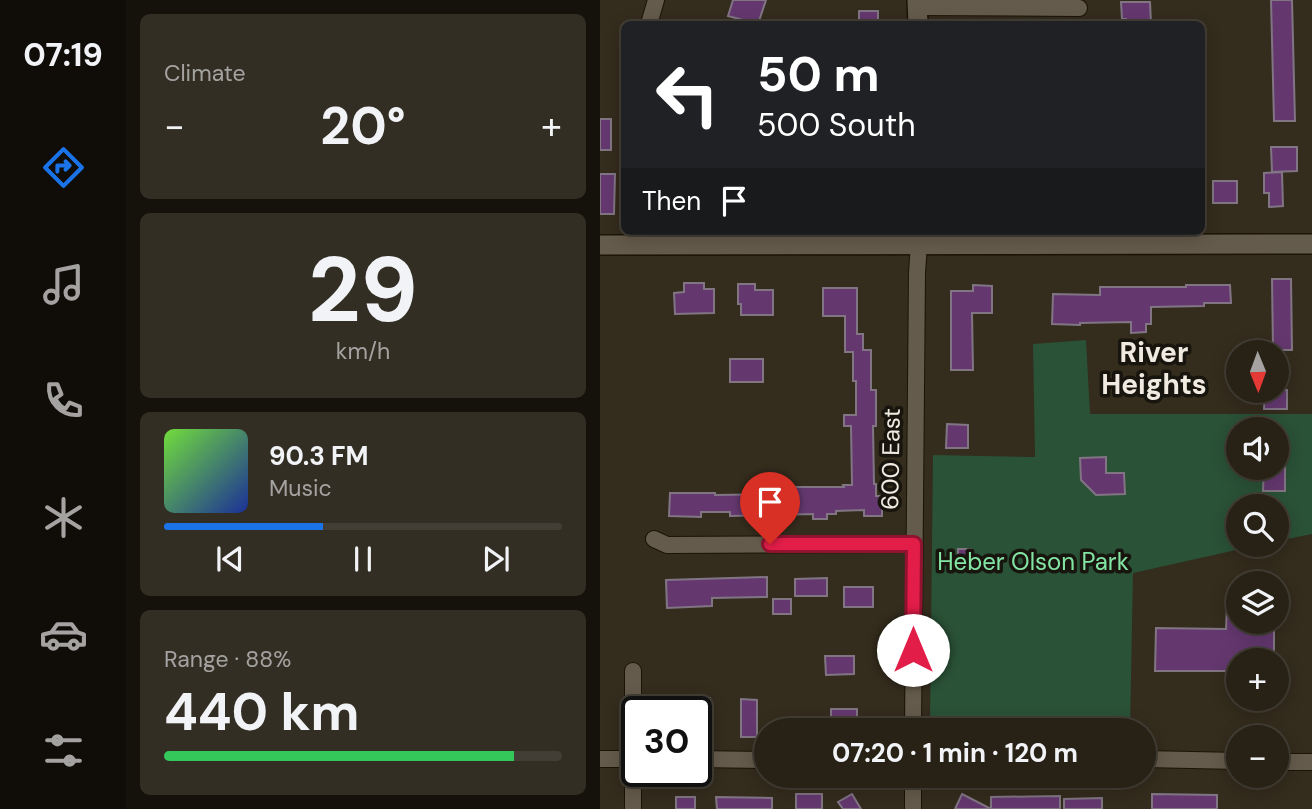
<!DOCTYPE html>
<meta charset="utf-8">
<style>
:root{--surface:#272116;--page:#332e23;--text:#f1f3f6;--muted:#a4a3a1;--line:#433e35;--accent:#1a73e8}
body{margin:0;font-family:"DM Sans",sans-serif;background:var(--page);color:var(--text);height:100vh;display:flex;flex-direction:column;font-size:26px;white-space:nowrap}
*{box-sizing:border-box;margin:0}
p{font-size:23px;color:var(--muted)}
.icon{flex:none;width:38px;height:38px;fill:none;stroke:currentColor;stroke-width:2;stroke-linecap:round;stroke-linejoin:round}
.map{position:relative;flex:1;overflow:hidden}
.panel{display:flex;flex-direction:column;gap:14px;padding:14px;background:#15120c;width:474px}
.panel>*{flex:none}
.hud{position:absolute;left:21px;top:21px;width:584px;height:214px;border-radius:10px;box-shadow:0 4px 18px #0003,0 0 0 2px var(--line);background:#202124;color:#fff;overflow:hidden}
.needle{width:46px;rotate:179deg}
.buttons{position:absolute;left:626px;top:340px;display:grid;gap:14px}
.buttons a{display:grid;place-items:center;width:63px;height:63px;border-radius:50%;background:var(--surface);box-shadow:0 4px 18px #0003,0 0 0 2px var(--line);font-size:35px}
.speed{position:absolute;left:21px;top:696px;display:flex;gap:14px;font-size:35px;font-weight:700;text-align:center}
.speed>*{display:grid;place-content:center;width:91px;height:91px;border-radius:50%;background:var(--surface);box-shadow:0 4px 18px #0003,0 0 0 2px var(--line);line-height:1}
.speed .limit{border:4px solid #111;border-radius:10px;background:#fff;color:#111}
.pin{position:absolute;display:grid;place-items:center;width:60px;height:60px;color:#fff;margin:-72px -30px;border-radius:50% 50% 50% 0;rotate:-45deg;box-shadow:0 0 7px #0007}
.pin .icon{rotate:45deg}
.me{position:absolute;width:77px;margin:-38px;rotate:0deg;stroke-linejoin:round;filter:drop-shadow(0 0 5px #0008)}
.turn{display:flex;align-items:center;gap:24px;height:147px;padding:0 21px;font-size:32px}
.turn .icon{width:91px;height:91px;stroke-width:2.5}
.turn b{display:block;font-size:49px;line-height:60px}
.then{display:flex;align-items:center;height:66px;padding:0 21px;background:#0003;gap:14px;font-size:26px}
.big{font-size:52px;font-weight:700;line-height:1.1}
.panel .tile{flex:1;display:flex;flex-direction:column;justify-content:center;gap:10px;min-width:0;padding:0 24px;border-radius:10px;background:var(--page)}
.panel .dial{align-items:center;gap:0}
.dial b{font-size:91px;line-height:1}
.song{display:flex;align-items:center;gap:21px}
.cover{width:84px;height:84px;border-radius:10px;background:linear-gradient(135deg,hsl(100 70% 55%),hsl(230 70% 35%))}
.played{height:7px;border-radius:4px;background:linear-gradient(90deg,var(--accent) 40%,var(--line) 40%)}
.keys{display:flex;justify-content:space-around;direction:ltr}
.heat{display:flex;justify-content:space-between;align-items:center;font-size:38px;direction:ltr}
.charge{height:10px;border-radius:5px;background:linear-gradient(90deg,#34c759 88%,var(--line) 0)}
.trip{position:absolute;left:154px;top:718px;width:402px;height:70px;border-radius:35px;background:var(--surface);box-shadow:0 4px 18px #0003,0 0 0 2px var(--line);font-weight:700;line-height:70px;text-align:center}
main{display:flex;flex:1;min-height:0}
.dock{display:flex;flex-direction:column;width:126px;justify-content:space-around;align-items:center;background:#100d09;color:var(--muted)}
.dock .icon{width:49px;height:49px}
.dock .active{color:var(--accent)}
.dock b{font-size:32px;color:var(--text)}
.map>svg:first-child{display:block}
.green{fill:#2a5237;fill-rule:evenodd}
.building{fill:#64386f;stroke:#817584;stroke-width:2}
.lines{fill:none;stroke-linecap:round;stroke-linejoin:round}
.minor-casing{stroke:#1b1407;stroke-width:18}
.tertiary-casing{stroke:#1b1407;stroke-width:22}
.minor{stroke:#655b4c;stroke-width:16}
.tertiary{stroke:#655b4c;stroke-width:19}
.route-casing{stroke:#92132f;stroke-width:18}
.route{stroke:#e11d48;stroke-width:12}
.labels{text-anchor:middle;stroke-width:7;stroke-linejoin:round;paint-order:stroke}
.street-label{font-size:24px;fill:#f0eae1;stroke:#18150e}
.park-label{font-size:24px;fill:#83e5a4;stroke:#18150e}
.quarter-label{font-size:28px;font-weight:bold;fill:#f0eae1;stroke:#18150e}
</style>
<main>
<nav class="dock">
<b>07:19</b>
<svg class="icon active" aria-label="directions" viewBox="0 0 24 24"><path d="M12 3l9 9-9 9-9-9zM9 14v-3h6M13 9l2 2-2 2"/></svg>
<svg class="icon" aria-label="music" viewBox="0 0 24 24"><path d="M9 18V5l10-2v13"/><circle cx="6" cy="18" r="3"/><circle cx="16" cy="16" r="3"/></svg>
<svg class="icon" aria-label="phone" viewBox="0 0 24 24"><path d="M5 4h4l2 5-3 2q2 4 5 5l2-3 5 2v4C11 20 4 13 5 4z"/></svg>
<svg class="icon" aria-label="climate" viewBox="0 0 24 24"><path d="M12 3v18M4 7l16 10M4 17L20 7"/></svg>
<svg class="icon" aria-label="car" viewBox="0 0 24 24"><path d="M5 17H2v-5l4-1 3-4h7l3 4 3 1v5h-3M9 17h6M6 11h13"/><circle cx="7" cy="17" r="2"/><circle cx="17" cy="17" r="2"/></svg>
<svg class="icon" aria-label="filters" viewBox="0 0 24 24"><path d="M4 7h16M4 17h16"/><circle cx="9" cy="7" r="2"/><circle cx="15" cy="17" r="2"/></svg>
</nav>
<section class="panel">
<div class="tile"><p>Climate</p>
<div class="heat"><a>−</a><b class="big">20°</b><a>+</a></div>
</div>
<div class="tile dial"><b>29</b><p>km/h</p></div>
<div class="tile">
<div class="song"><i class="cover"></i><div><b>90.3 FM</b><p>Music</p></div></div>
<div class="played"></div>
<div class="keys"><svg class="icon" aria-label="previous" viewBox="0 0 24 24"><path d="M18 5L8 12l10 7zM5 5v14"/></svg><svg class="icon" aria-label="pause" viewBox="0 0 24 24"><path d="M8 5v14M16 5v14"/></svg><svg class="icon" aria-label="next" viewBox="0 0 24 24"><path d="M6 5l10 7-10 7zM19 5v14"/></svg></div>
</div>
<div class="tile"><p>Range · 88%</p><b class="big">440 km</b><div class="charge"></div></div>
</section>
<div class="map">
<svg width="712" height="809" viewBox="0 0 712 809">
<rect width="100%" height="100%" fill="#342c1d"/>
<path class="green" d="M486,340L490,414H712V534L677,541V506H639V544H663L533,573L530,730H336L330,724L333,455L435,457L433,344ZM639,429H677V467H639Z"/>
<g class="building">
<polygon points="133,0 166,0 158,24 128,16"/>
<polygon points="671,0 692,0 695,121 674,121"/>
<polygon points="521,2 550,2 551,24 527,24 526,19 522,19"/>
<rect x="259" y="11" width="19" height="13"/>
<rect x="0" y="119" width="11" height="31"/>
<polygon points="671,147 697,147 697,171 672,172"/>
<polygon points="682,172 683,206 669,207 669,193 664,193 664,173"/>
<polygon points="0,174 15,174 14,214 0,214"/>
<rect x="613" y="181" width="24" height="22"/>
<polygon points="672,279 691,279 692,350 673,350"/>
<polygon points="84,283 104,283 104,289 114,289 114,313 75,314 74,293 84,292"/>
<polygon points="138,284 155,284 155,290 173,290 173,315 141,315 141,304 138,304"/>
<polygon points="373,285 392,286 392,313 372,313 373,370 351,370 351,291 373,291"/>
<polygon points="586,285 630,285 631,303 604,303 604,306 551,307 551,324 546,324 546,332 531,333 531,322 480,323 480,325 452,324 453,294 500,295 500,287 586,287"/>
<polygon points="223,288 257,288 257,334 263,334 263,350 271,350 271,390 276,390 276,426 273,426 274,484 276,484 276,496 282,496 282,516 264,516 264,510 236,511 236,514 227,514 227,519 213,519 213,514 130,516 130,512 101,512 101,517 69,516 70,493 115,493 115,495 188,494 195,493 195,487 244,487 243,485 252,485 251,426 244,426 244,415 256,415 256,381 253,381 253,352 245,352 245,316 223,316"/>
<rect x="130" y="359" width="33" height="23"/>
<polygon points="665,390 687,390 687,409 664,409"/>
<polygon points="347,424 368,425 368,448 346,448"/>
<polygon points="506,457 506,473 524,473 525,494 496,495 481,480 480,458"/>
<polygon points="664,467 685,467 685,491 663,491"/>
<polygon points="358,549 371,549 370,567 358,567"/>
<polygon points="167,577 167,597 112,598 112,606 67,608 66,580"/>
<polygon points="227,578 227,596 195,596 195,579"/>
<rect x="244" y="587" width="29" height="20"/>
<rect x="173" y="599" width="18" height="15"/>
<polygon points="627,605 639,606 639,621 674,621 674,660 639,660 639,671 555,671 556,628 626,629"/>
<polygon points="225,656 254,656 254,674 226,675"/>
<polygon points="93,698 110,698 110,719 96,719 96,712 93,712"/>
<polygon points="141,699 157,700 157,737 141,737"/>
<polygon points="231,709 257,709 257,728 251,728 251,730 231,730"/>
<rect x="196" y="794" width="26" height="15"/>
<polygon points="252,794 261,809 243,809 238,802"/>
<polygon points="362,794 391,809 391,797 460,796 460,809 355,809"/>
<polygon points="552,794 617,795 617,809 552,809"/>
<rect x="76" y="797" width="19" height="12"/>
<polygon points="116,797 172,798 172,809 117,809"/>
<polygon points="502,798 502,809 464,809 464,799"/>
</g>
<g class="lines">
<defs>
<g id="minor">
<polyline points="317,7 479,8"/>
<polyline points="49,24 56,0"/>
<polyline points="54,539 67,545 314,544"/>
<polyline points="33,671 33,809"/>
<polyline points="313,730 317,273 319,244"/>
<polyline points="0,759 37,759"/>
<polyline points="96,759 166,760"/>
<polyline points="544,759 639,761"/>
<polyline points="677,762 712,762"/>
<polyline points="313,809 313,775"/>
</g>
<g id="tertiary">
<polyline points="317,0 318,24"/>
<polyline points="0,245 712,244"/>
</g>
</defs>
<use href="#minor" class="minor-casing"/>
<use href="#tertiary" class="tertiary-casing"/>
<use href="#minor" class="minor"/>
<use href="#tertiary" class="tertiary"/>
</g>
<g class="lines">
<defs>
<polyline id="route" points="170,544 314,544 313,650"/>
</defs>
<use href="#route" class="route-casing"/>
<use href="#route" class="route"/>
</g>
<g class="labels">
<g class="street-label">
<text transform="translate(291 459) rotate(-89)" y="8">600 East</text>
</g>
<g class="park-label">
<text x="433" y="570">Heber Olson Park</text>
</g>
<g class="quarter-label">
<text x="554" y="362">River<tspan x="554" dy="32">Heights</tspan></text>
</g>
</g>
</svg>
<div class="buttons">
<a><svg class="needle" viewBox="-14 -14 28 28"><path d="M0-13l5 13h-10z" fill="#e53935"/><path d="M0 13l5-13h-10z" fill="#a4a3a1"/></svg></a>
<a><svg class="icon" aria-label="sound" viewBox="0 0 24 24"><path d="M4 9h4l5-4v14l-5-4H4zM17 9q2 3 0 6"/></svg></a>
<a><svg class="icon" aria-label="search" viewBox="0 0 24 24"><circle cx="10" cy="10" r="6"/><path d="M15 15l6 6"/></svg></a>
<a><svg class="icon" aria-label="layers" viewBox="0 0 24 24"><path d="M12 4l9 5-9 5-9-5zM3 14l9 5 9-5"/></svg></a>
<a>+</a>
<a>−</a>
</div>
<div class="speed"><div class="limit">30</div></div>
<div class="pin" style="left:170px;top:544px;background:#d93025"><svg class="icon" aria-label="arrive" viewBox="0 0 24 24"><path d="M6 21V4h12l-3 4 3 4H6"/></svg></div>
<svg class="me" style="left:313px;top:650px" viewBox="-20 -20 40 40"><circle r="19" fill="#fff"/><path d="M0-13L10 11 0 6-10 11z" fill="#e11d48"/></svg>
<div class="trip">07:20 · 1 min · 120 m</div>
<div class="hud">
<div class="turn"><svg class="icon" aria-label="left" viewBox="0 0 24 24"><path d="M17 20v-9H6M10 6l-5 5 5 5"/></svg><div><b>50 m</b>500 South</div></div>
<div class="then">Then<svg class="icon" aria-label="arrive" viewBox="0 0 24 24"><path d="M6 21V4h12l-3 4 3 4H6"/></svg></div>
</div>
</div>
</main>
